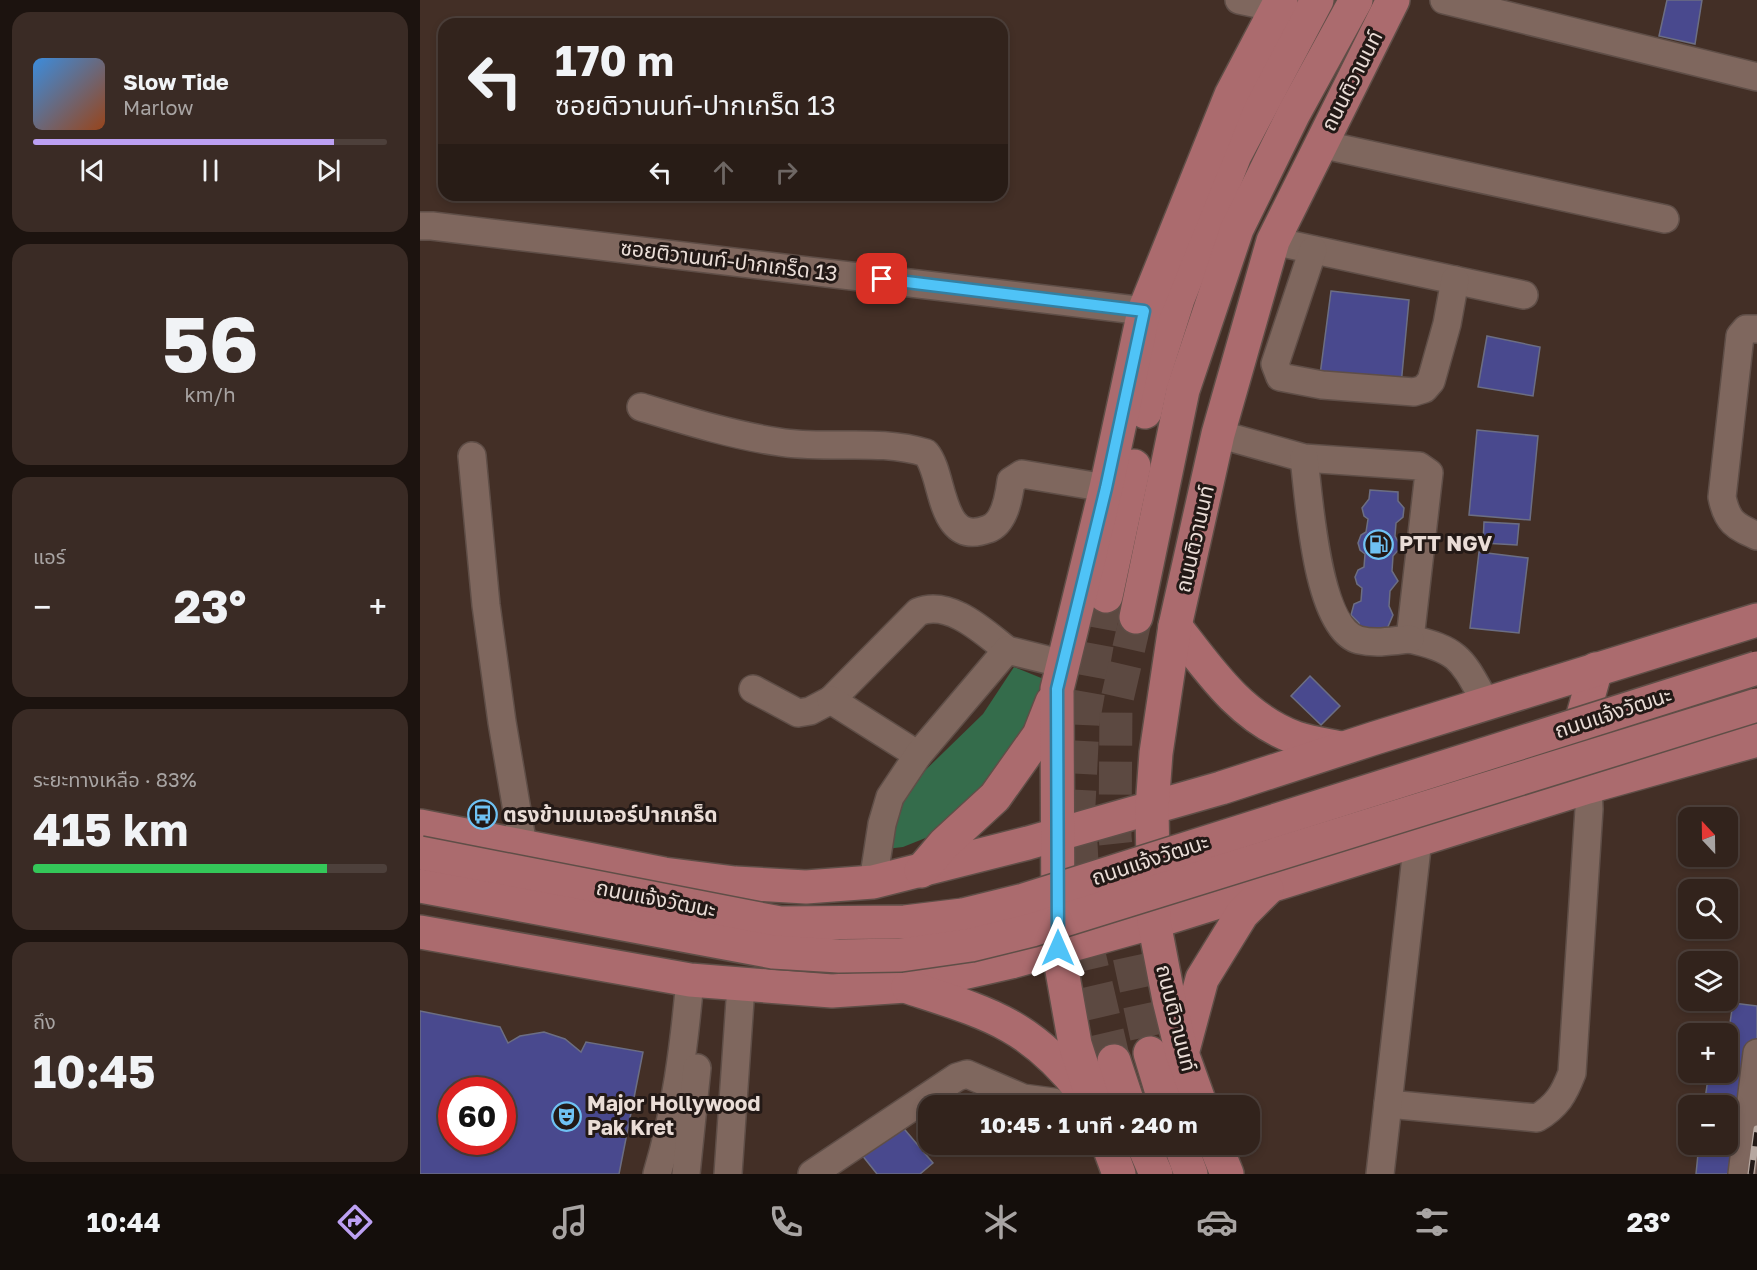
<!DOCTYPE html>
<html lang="th">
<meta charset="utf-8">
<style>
:root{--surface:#32231c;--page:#3a2b25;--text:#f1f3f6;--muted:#a8a4a3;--line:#4d403b;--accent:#bca0f2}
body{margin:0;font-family:"Golos Text","Noto Sans Thai",sans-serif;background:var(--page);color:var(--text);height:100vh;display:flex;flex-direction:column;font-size:22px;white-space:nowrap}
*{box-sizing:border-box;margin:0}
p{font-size:20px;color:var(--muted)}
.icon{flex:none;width:33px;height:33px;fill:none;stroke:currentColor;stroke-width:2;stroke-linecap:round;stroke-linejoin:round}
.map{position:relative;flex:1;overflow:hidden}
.sheet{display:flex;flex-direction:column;gap:12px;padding:12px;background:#1c130f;width:420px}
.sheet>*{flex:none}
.guide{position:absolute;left:18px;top:18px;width:570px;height:183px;border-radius:18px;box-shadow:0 3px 9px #0003,0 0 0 2px var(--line);background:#32231c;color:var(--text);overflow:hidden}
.needle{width:39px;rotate:338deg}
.buttons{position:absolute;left:1258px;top:807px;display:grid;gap:12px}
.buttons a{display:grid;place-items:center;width:60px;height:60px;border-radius:12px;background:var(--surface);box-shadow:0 3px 9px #0003,0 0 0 2px var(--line);font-size:30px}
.speed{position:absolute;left:18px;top:1077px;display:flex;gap:12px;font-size:30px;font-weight:700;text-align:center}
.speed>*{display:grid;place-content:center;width:78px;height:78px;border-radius:50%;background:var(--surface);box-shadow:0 3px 9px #0003,0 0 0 2px var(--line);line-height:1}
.speed .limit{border:9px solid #d22;background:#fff;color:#111}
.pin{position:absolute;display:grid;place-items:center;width:51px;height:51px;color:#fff;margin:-26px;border-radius:12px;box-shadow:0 3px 9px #0006}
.me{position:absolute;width:66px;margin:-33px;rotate:0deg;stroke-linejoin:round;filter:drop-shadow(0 0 4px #0008)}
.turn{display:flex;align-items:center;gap:21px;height:126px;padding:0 18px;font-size:27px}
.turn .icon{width:78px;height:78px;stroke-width:2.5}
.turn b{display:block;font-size:42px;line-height:51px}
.lanes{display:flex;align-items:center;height:57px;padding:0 18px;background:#0003;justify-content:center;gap:30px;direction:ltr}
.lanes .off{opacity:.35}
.big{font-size:45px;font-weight:700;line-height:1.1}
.sheet .card{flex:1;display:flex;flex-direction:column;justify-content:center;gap:9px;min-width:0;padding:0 21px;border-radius:18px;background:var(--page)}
.sheet .dial{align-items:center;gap:0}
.dial b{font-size:78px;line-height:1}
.song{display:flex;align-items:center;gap:18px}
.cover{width:72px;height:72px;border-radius:9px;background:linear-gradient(135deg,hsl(210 70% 55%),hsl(20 70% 35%))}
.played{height:6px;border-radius:3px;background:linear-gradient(90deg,var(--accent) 85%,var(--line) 85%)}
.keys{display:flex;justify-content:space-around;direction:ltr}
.heat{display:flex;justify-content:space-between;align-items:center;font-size:33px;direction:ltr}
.charge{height:9px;border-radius:4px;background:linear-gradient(90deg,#34c759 83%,var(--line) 0)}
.trip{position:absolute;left:498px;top:1095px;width:342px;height:60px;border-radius:18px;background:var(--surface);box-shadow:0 3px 9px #0003,0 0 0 2px var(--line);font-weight:700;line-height:60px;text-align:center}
.menu{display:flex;height:96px;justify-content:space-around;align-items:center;background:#140e0b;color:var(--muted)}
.menu .icon{width:42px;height:42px}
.menu .on{color:var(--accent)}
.menu b{font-size:27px;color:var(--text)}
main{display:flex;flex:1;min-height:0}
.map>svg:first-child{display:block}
.green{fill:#346c4b}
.building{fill:#49498e;stroke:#6c6e83;stroke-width:1.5;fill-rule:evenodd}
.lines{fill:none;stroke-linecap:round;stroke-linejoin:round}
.major-tunnel{stroke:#5c4941;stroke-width:33;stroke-dasharray:33 16;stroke-linecap:butt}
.minor-casing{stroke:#5f4e47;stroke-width:30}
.major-casing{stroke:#5f4e47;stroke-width:36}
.minor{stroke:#7f675e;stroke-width:27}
.major{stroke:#ab6b6e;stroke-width:33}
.rail-casing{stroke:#b7a8a1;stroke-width:7}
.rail{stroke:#231916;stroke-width:4.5;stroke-dasharray:14;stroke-linecap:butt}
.major-bridge-casing{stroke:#5f4e47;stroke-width:36;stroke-linecap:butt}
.major-bridge{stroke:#ab6b6e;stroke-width:33}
.route-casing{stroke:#337fa1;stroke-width:15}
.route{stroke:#4fc3f7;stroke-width:10}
.labels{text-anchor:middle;stroke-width:6;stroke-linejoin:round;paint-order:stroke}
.street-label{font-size:21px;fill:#eaddd7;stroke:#231916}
.poi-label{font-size:21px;font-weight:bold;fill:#eaddd7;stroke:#231916;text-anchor:start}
</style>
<main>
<section class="sheet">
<div class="card">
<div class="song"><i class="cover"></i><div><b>Slow Tide</b><p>Marlow</p></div></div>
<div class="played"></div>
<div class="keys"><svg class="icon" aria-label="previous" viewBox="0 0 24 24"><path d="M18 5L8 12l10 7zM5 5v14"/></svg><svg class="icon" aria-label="pause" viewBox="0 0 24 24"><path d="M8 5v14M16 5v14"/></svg><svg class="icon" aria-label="next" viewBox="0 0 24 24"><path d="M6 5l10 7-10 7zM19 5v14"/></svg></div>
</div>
<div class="card dial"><b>56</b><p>km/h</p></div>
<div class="card"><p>แอร์</p>
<div class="heat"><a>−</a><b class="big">23°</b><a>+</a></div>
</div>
<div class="card"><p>ระยะทางเหลือ · 83%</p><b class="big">415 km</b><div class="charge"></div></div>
<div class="card"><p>ถึง</p><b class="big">10:45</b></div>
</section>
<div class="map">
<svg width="1337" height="1174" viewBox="0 0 1337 1174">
<rect width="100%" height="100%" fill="#432f26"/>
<polygon class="green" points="594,667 636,684 598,755 513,835 483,847 466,849 488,787 563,714"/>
<g class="building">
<polygon points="1247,0 1282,0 1275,44 1239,36"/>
<polygon points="911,291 989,300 981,385 900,375"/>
<polygon points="1067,336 1120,347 1113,396 1058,387"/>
<polygon points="1057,430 1118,436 1110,520 1049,515"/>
<polygon points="950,490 978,492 978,501 984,508 983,517 976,523 975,536 981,547 973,556 972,571 978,581 970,591 969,606 973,615 967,629 939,627 939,623 931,615 934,604 941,601 942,588 937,584 935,577 938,570 944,567 945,554 940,550 938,543 941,535 946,532 948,519 944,516 942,508 949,499"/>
<polygon points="1064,522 1099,524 1097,545 1063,543"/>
<polygon points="1059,552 1108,558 1099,633 1050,628"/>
<polygon points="890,676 920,706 901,725 871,696"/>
<polygon points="1313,1003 1337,1006 1337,1174 1276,1174 1279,1144 1308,1144 1308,1106 1284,1106 1289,1072 1308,1072 1308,1036"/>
<path d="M0,1011L80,1027L88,1043L100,1036L124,1032L145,1039L161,1052L166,1042L223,1052L199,1174H0ZM32,1090H82V1142H32Z"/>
<polygon points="480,1124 513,1163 500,1174 457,1174 442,1155"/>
</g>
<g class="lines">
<g class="major-tunnel">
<polyline points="686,596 663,723 659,805 665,920 670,958 694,1061"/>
<polyline points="716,617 696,704 695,837 706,942 730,1053"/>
</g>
<defs>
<g id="minor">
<polyline points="819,0 857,8"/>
<polyline points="1024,0 1337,77"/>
<polyline points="900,144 1245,219"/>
<polyline points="0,226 12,226 724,311"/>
<polyline points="853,241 1104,295"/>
<polyline points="893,250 855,364 860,377 902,385 994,392 1004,389 1011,381 1027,324 1035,280"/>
<path d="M1337,329H1326L1320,336L1302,497C1307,522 1315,526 1337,536"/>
<path d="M221,407C267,421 312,435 359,442C408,450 458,438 506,453C525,475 518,548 568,529C585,523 589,496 591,481L602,474L686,488"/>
<path d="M798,434L884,458L999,466L1009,473L990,639C1040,650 1042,660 1066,703"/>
<polyline points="52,456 66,605 82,722 103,846"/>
<path d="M884,458C889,496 896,629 939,640C955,644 973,641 990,639"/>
<path d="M333,689L378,713L390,711L411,700L498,612C530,599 564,632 587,650"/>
<polyline points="411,700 498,755"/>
<polyline points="453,882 462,824 470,797 498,755 587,650 644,664"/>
<path d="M968,1104L1117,1118C1137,1106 1144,1094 1152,1073L1169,809L1168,787"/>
<path d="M237,1174C256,1111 264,1046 270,980"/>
<polyline points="266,1174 277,1068"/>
<polyline points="308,1174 321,986"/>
<polyline points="392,1174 537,1077 547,1074 603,1098 633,1102"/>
<polyline points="960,1174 998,839"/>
<polyline points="1322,1174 1337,1053"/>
</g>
<g id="major">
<polyline points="725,412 731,384 758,299 815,155 897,0"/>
<polyline points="686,596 714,466"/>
<polyline points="716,617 763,390 817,229 874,113 936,0"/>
<path d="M755,626C789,670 821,718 876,738C890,743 907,745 922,748"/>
<path d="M1176,669L1160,726C1169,746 1176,765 1199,769"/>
<polyline points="0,826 244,874 315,883 386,887 453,882 608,843 801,788 955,738 1337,620"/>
<polyline points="501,871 524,844 575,797 619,735 632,702"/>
<polyline points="0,932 270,980 412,991 486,986 591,962 734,922 1168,787 1337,740"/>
<path d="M488,987C567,1013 609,1023 663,1092"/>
<polyline points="763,1050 782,979 822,914 847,889"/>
<polyline points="730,1053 746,1106"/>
<polyline points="694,1061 709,1106"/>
<polyline points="675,1106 655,1044 638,948 637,689 686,488 724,311 811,95 861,0"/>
<polyline points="781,1106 762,1053 749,1000 734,922 732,808 736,753 755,626 798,434 853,241 973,0"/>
<polyline points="688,1144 699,1174"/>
<polyline points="723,1144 736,1174"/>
<polyline points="760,1144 771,1174"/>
<polyline points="795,1144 807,1174"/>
</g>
</defs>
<use href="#minor" class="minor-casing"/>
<use href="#major" class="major-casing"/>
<use href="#minor" class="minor"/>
<use href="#major" class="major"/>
<defs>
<polyline id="rail" points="1331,1174 1337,1129"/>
</defs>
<use href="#rail" class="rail-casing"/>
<use href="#rail" class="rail"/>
<defs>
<g id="major-bridge">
<polyline points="0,853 360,923 485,922 543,915 604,900 1337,668"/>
<polyline points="0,886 353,952 419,956 481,955 551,945 612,930 1337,705"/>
</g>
</defs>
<use href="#major-bridge" class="major-bridge-casing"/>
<use href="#major-bridge" class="major-bridge"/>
</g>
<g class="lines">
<defs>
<polyline id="route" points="462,279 724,311 686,488 637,689 638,948"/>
</defs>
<use href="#route" class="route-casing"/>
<use href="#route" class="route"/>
</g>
<defs>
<symbol id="fuel-ring" viewBox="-11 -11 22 22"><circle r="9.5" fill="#231916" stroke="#6fc2f4" stroke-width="1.5"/><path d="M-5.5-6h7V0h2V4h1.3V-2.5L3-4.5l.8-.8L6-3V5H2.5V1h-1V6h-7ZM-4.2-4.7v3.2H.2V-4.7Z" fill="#6fc2f4"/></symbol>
<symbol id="bus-ring" viewBox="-11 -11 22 22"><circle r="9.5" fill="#231916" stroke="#6fc2f4" stroke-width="1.5"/><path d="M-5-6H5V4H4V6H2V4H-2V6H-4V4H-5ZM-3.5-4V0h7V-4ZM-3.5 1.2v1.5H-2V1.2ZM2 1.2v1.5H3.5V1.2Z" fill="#6fc2f4"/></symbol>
<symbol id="theatre-ring" viewBox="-11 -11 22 22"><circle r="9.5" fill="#231916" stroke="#6fc2f4" stroke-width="1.5"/><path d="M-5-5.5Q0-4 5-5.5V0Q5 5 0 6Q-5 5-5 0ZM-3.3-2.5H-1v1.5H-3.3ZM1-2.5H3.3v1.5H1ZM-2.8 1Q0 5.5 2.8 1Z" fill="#6fc2f4"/></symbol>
</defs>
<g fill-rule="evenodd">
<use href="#fuel-ring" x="942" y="528" width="33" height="33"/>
<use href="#bus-ring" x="46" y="798" width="33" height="33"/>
<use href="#theatre-ring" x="130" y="1100" width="33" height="33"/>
</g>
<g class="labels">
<g class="street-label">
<text transform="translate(932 81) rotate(-63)" y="7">ถนนติวานนท์</text>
<text transform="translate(309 261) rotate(7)" y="7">ซอยติวานนท์-ปากเกร็ด 13</text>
<text transform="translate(775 539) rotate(-77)" y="7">ถนนติวานนท์</text>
<text transform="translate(1193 713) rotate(-18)" y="7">ถนนแจ้งวัฒนะ</text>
<text transform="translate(730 860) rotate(-18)" y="7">ถนนแจ้งวัฒนะ</text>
<text transform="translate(236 899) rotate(11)" y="7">ถนนแจ้งวัฒนะ</text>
<text transform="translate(756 1018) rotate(76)" y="7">ถนนติวานนท์</text>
</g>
<g class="poi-label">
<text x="979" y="551">PTT NGV</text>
<text x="83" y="822">ตรงข้ามเมเจอร์ปากเกร็ด</text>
<text x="167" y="1111">Major Hollywood<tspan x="167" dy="24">Pak Kret</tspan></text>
</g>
</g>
</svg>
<div class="buttons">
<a><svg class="needle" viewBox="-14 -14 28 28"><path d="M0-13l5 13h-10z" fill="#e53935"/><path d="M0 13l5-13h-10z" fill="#a8a4a3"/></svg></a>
<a><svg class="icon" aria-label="search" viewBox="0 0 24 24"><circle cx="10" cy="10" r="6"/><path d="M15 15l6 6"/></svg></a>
<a><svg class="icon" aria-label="layers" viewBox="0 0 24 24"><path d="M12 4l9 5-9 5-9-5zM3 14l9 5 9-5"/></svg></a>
<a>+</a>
<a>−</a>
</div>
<div class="speed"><div class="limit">60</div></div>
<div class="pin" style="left:462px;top:279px;background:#d93025"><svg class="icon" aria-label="arrive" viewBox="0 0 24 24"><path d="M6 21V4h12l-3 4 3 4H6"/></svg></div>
<svg class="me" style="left:638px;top:948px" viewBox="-20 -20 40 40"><path d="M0-17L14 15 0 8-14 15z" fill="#4fc3f7" stroke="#fff" stroke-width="4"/></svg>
<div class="trip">10:45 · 1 นาที · 240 m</div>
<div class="guide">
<div class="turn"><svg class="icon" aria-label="left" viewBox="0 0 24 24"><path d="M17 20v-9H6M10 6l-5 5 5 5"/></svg><div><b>170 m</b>ซอยติวานนท์-ปากเกร็ด 13</div></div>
<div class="lanes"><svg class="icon" aria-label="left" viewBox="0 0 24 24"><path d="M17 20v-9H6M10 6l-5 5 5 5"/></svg><svg class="icon off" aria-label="ahead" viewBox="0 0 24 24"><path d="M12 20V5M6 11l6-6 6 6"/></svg><svg class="icon off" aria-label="right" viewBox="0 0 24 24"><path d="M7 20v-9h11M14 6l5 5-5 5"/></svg></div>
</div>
</div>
</main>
<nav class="menu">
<b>10:44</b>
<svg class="icon on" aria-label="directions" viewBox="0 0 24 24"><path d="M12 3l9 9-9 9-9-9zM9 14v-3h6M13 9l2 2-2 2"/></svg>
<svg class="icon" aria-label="music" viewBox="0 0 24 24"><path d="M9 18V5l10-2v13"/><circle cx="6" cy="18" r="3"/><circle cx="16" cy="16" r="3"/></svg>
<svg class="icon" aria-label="phone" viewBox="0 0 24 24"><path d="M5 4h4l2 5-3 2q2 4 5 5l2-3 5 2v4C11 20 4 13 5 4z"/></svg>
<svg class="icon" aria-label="climate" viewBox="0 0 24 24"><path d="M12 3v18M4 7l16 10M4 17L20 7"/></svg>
<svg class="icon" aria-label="car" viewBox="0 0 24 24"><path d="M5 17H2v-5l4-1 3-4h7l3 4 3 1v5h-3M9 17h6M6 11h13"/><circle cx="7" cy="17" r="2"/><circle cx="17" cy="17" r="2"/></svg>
<svg class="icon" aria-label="filters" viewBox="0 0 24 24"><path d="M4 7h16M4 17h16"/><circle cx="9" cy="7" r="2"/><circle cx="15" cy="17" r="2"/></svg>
<b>23°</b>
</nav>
